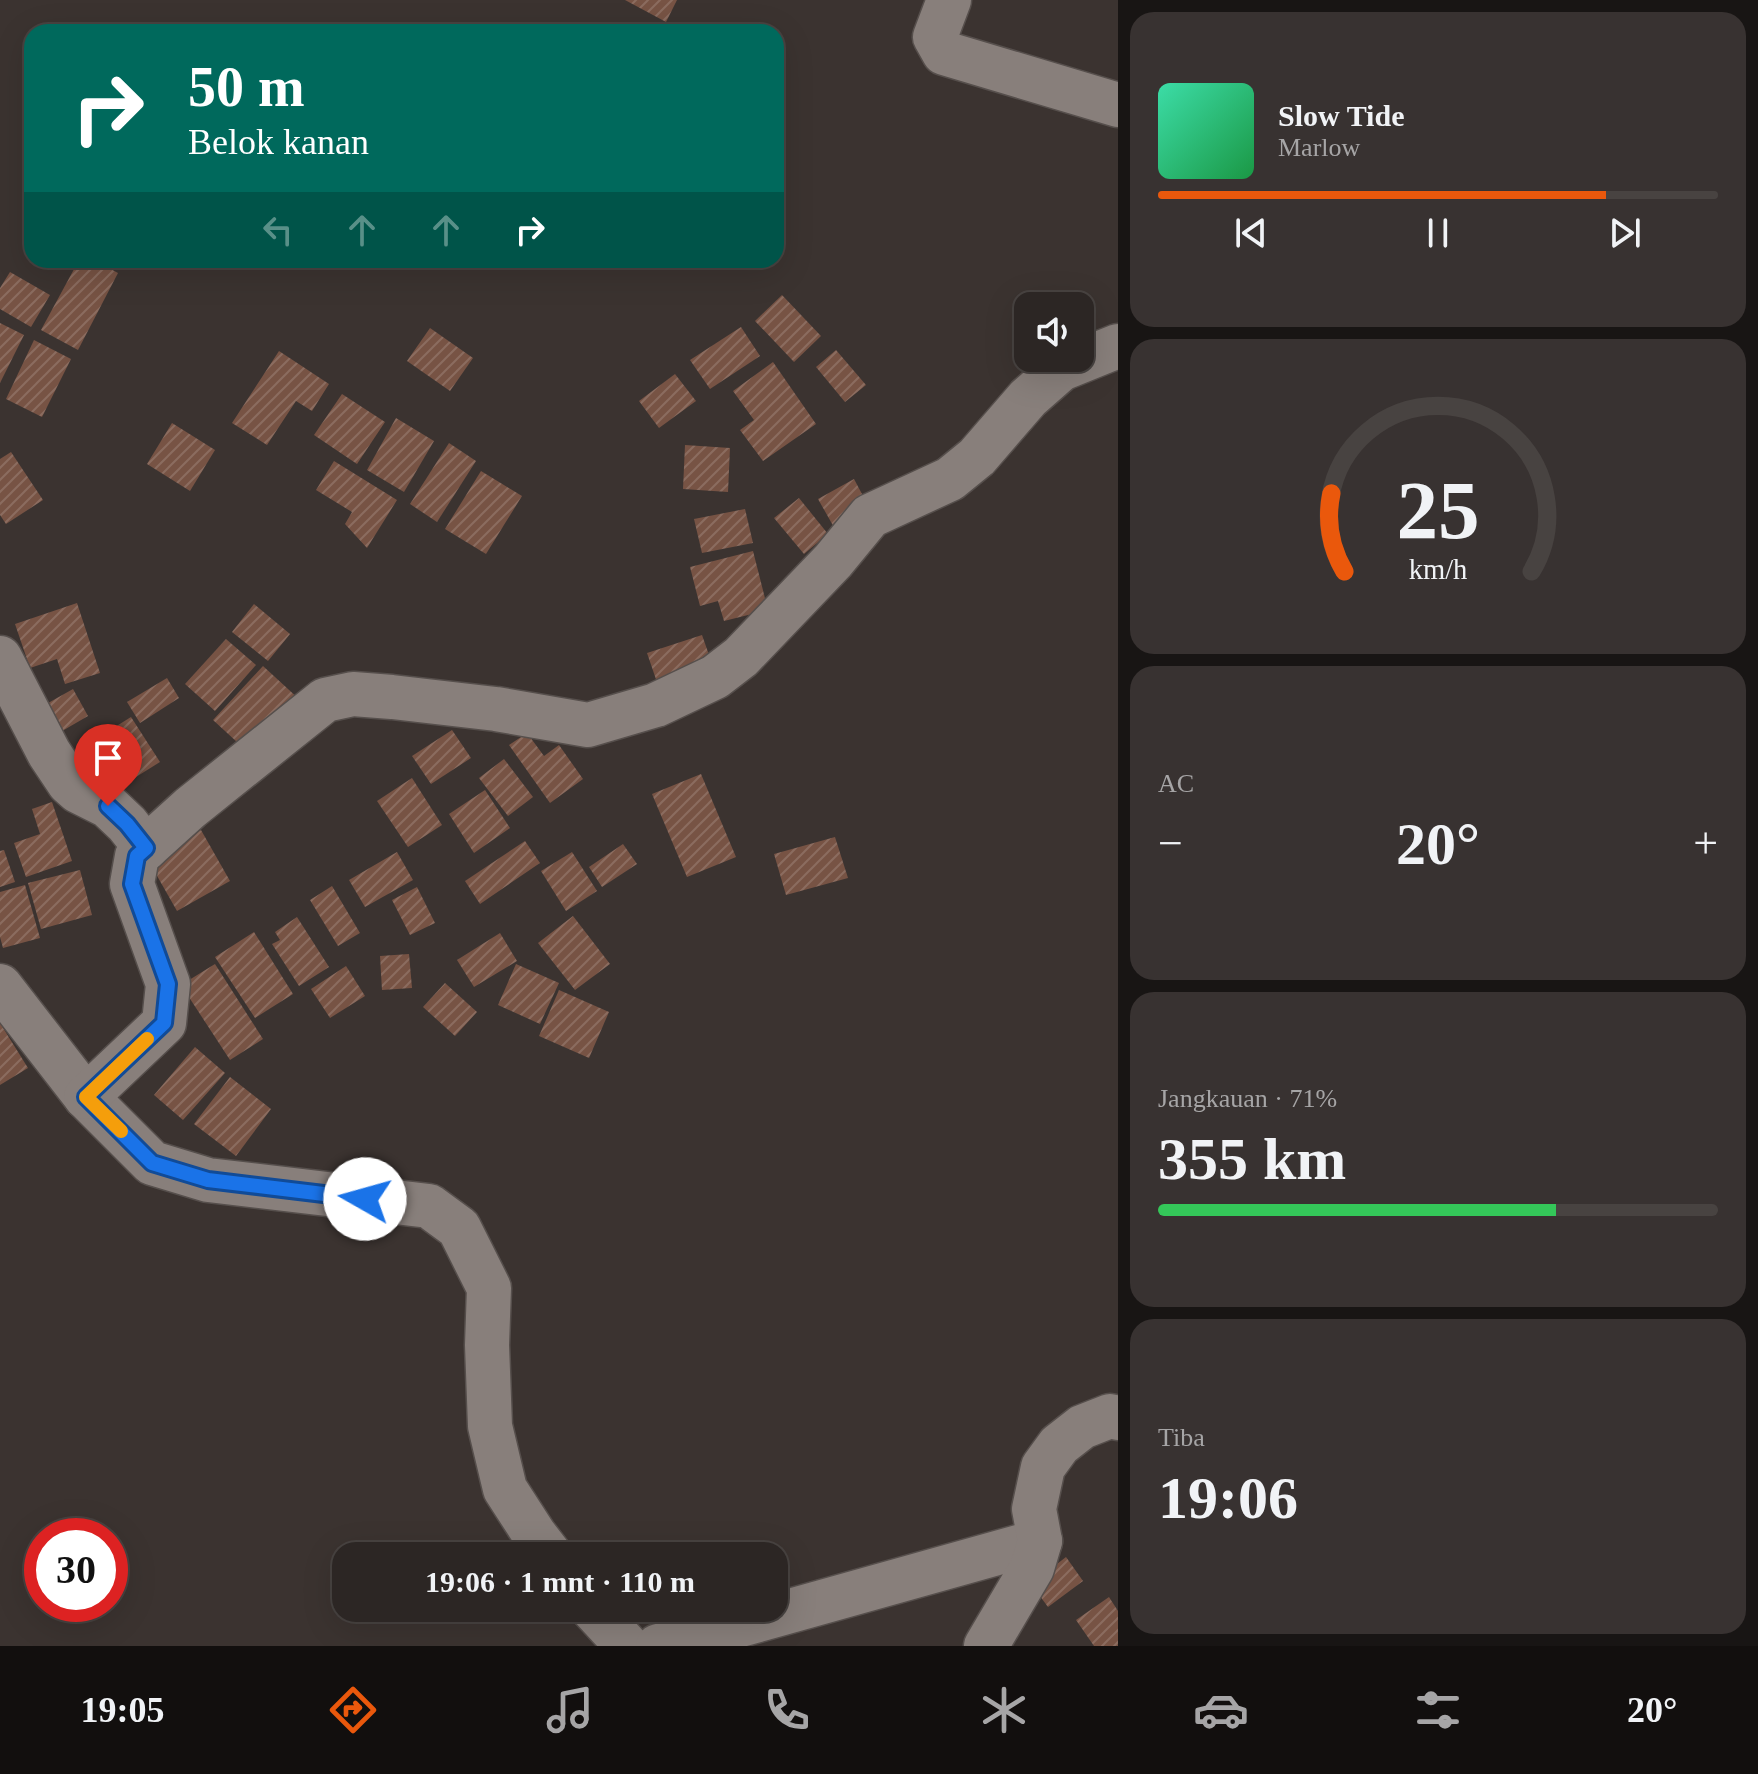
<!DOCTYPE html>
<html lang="id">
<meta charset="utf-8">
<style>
:root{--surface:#2c2624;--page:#383231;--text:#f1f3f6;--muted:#a6a5a6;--line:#484341;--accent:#ea580c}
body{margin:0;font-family:Georgia,serif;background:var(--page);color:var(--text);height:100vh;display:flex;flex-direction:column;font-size:30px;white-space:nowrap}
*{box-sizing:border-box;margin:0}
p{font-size:26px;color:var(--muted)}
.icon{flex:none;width:44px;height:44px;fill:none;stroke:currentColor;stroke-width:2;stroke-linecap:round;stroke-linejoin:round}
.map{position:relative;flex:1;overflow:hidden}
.drawer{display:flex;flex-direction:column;gap:12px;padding:12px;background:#181514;width:640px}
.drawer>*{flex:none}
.banner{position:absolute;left:24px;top:24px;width:760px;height:244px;border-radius:24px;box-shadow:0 8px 32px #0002,0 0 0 2px var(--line);background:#00695c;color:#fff;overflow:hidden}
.controls{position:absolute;left:1014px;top:292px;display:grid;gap:16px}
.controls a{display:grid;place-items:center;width:80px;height:80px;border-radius:16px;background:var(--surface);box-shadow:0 8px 32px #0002,0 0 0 2px var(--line);font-size:40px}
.speed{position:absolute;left:24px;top:1518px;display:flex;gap:16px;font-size:40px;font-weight:700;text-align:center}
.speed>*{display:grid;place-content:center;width:104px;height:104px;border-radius:50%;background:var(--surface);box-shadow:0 8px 32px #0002,0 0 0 2px var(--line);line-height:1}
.speed .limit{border:12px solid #d22;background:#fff;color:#111}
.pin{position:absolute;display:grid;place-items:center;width:68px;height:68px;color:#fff;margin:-82px -34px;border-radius:50% 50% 50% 0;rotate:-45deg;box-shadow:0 0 8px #0007}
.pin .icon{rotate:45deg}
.me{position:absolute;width:88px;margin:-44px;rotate:277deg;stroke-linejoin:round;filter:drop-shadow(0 0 6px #0008)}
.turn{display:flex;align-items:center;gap:28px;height:168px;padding:0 32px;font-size:36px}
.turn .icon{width:104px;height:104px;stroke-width:2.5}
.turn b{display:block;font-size:56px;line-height:68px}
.lanes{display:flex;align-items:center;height:76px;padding:0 32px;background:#0003;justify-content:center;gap:40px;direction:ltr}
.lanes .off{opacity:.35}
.big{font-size:60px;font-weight:700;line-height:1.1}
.drawer .card{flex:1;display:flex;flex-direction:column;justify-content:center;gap:12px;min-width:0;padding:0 28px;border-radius:24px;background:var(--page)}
.drawer .dial{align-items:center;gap:0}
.dial svg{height:208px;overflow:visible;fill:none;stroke:var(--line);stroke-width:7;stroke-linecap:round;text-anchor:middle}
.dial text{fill:var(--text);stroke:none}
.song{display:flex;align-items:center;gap:24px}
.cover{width:96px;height:96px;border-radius:12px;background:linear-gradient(135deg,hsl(160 70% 55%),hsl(140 70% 35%))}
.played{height:8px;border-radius:4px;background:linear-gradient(90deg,var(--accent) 80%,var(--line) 80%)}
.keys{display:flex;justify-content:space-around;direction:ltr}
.heat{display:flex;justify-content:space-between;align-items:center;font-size:44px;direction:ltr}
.charge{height:12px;border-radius:6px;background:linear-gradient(90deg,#34c759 71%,var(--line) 0)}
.trip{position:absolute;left:332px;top:1542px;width:456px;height:80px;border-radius:24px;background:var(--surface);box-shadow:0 8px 32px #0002,0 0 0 2px var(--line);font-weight:700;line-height:80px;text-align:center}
.menu{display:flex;height:128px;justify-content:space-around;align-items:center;background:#120f0e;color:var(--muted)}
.menu .icon{width:56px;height:56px}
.menu .on{color:var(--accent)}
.menu b{font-size:36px;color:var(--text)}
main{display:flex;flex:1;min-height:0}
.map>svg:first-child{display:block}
.building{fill:url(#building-hatch)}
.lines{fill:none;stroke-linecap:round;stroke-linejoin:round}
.minor-casing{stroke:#564f4c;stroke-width:47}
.minor{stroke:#887f7b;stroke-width:44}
.route-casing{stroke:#114b97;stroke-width:20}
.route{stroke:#1a73e8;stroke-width:14}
.slow{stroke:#f59e0b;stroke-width:14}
</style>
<main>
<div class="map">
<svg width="1118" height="1646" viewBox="0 0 1118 1646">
<defs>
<pattern id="building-hatch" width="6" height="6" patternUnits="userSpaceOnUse" patternTransform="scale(2)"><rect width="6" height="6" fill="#775344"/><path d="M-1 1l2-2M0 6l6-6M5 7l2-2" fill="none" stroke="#8b6c5f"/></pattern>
</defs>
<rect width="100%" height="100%" fill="#3b3330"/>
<g class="building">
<polygon points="625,0 677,0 666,22"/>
<polygon points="79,260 94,260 118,273 78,350 41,330"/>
<polygon points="10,272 50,295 31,327 0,309 0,288"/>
<polygon points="782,295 821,336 794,362 755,321"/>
<polygon points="0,323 24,335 0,383"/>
<polygon points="741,327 760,356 710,389 690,360"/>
<polygon points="430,328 473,358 450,391 407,361"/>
<polygon points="34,340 71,359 42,417 6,399"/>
<polygon points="836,350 866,385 845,402 816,367"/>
<polygon points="279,351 329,384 312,411 296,401 267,445 232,423"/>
<polygon points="773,362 816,424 763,461 740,430 754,420 733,391"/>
<polygon points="675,374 696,401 659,428 639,401"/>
<polygon points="342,394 385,422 357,464 314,435"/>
<polygon points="396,418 434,441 404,492 367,470"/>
<polygon points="172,423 215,450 190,491 147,464"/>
<polygon points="449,443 476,461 437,522 410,504"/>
<polygon points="685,445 730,448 728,492 683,489"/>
<polygon points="11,452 43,500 6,524 0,515 0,459"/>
<polygon points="334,461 397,500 367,548 345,524 352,512 316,490"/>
<polygon points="481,471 522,496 486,554 445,529"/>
<polygon points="854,479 870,509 835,529 818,499"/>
<polygon points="799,498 828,534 804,554 774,518"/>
<polygon points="745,509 753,543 702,553 694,519"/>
<polygon points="753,551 768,610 724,621 718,601 700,606 690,567"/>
<polygon points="77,603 100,673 65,684 57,659 30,668 15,624"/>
<polygon points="254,604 290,634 268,661 232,632"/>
<polygon points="702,635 715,672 660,691 647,653"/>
<polygon points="226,639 256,665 215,711 185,684"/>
<polygon points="263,666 300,700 250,754 213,720"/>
<polygon points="167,678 179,698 140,723 127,702"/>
<polygon points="73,689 88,716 57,734 41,707"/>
<polygon points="131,717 160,762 112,792 83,747"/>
<polygon points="452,730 471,758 431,784 412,756"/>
<polygon points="527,733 544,756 559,745 583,779 550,803 509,745"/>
<polygon points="504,759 533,797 508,816 479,778"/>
<polygon points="701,774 736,857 687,877 652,794"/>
<polygon points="412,778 442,825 408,847 377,801"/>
<polygon points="485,790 510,828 474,853 449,814"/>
<polygon points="52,802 72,861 26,877 14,843 40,834 32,809"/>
<polygon points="201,830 230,881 177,911 148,860"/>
<polygon points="835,837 848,878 786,895 774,854"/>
<polygon points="525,841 540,863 480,904 465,881"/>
<polygon points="623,844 637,864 602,887 589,867"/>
<polygon points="4,850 15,882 0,887 0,851"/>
<polygon points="397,852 413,880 365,907 349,880"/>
<polygon points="572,852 597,891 566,911 541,871"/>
<polygon points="80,870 92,915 41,929 28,883"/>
<polygon points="25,885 40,938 3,948 0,937 0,892"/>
<polygon points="332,886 360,933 338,946 310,900"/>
<polygon points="417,887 435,923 410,935 392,900"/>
<polygon points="573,916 610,964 575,990 538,943"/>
<polygon points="297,917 329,967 299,986 272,944 280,940 275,932"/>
<polygon points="254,932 293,994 255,1018 215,957"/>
<polygon points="500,933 517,961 474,987 457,960"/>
<polygon points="409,954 412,988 382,990 380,956"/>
<polygon points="215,964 263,1039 230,1060 181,985"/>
<polygon points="516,964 559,983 540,1024 498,1005"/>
<polygon points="346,966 365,996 330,1018 311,989"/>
<polygon points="445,983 477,1012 455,1036 423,1007"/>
<polygon points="559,990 609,1012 589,1058 539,1036"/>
<polygon points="0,1023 28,1068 0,1085"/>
<polygon points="195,1047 225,1073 183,1120 154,1095"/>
<polygon points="230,1077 271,1109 236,1156 194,1124"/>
<polygon points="1066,1557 1083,1581 1048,1607 1031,1584"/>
<polygon points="1109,1597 1118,1611 1118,1646 1094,1646 1076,1620"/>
</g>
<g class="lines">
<defs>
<g id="minor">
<polyline points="949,0 935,37 944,53 1118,105"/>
<polyline points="0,658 49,753 69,783 78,791 108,806 127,824 146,848"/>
<polyline points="0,986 86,1097 152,1163 208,1180 429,1206 459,1228 489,1288 487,1345 490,1426 505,1489 534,1534 551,1556"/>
<polyline points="86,1097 164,1023 168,984 132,884 137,856 190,808 325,700 353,694 392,697 496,709 588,725 656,705 715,677 741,657 833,561 870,516 950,479 977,457 1028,398 1061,369 1118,346"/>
<polyline points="592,1608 627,1646"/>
<polyline points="658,1646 726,1629 1040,1541"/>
<polyline points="986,1646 1032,1568 1040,1541 1034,1509 1043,1467 1059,1445 1082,1427 1110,1416 1118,1418"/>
</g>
</defs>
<use href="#minor" class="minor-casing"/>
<use href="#minor" class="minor"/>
</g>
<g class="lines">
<defs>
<polyline id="route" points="108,806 127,824 146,848 137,856 132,884 168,984 164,1023 86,1097 152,1163 208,1180 365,1199"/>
</defs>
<use href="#route" class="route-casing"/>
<use href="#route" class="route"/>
<polyline class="slow" points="121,1131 86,1097 147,1039"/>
</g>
</svg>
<div class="controls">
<a><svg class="icon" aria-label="sound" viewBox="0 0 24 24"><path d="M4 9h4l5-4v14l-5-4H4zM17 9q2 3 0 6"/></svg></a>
</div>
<div class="speed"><div class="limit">30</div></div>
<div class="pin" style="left:108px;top:806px;background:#d93025"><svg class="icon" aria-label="arrive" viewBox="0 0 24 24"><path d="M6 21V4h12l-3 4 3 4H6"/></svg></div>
<svg class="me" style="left:365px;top:1199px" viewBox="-20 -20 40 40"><circle r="19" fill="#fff"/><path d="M0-13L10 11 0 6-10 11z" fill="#1a73e8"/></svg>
<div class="trip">19:06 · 1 mnt · 110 m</div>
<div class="banner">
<div class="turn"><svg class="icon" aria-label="right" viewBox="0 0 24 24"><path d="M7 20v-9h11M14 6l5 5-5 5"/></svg><div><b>50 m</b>Belok kanan</div></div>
<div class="lanes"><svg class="icon off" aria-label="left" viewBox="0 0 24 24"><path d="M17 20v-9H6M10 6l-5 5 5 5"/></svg><svg class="icon off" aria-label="ahead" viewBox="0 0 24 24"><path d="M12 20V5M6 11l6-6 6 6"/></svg><svg class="icon off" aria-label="ahead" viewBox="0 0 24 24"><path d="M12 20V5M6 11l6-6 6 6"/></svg><svg class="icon" aria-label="right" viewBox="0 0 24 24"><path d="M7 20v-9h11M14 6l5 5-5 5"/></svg></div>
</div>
</div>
<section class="drawer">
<div class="card">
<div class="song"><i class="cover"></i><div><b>Slow Tide</b><p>Marlow</p></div></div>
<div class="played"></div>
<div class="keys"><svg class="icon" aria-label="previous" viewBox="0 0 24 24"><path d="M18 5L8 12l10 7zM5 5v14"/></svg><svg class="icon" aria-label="pause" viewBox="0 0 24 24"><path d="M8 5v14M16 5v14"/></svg><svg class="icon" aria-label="next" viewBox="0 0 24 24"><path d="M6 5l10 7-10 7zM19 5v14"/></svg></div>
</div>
<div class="card dial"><svg viewBox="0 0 100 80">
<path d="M14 69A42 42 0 1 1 86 69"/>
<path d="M14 69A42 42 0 0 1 9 39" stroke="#ea580c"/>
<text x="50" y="56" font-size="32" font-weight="700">25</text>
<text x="50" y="72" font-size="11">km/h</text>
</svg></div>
<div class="card"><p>AC</p>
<div class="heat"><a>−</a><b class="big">20°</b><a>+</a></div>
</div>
<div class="card"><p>Jangkauan · 71%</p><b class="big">355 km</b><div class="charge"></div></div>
<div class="card"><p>Tiba</p><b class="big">19:06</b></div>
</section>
</main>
<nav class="menu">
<b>19:05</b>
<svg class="icon on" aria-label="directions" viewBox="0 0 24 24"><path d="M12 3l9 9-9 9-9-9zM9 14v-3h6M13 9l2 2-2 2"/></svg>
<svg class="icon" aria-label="music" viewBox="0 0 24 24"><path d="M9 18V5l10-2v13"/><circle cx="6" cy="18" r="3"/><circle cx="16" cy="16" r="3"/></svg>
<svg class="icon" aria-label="phone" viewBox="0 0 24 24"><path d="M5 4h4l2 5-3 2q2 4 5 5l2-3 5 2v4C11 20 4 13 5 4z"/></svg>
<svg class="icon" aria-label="climate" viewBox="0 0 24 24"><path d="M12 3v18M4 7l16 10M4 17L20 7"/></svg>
<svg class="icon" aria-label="car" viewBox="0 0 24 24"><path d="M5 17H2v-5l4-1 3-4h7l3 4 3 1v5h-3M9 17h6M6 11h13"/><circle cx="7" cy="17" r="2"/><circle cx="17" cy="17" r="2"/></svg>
<svg class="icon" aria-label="filters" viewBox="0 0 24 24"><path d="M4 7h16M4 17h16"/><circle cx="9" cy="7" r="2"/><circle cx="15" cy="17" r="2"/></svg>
<b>20°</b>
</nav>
